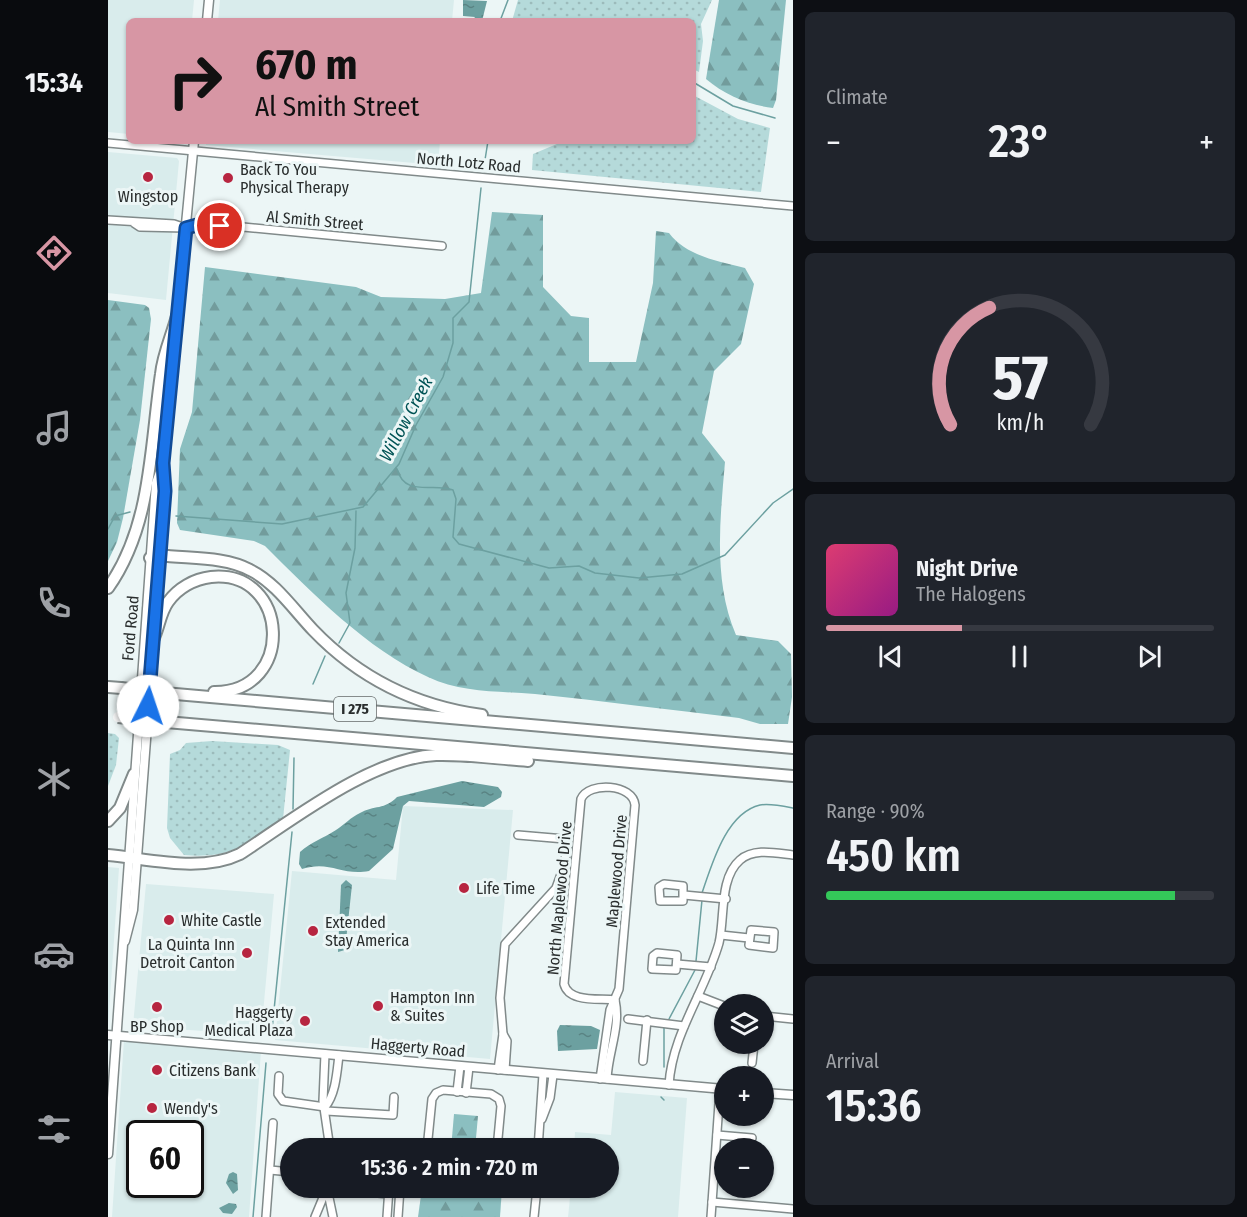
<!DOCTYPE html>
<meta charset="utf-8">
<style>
:root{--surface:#171b24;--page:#20242c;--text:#f1f3f6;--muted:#9ea1a6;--line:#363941;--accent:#d796a4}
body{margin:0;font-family:"Fira Sans Condensed",sans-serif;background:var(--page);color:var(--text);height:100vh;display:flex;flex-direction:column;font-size:22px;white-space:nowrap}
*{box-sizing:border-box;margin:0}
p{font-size:20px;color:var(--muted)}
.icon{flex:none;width:33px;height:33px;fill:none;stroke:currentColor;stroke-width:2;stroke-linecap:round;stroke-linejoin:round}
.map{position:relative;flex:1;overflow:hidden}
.sheet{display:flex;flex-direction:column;gap:12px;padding:12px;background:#0d0f14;width:454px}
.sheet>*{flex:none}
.guide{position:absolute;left:18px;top:18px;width:570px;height:126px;border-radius:9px;box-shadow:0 2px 4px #0004;background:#d796a4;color:#111;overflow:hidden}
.fabs{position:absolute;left:606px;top:994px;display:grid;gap:12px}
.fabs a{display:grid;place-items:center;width:60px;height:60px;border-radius:50%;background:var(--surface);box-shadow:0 2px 4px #0004;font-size:30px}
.speed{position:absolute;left:18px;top:1120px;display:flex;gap:12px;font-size:30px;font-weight:700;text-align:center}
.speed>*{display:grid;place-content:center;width:78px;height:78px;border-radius:50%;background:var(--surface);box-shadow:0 2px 4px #0004;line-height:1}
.speed .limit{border:3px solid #111;border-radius:9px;background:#fff;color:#111}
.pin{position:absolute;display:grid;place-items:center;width:51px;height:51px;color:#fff;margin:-26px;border:3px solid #fff;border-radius:50%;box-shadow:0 2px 6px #0007}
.me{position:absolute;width:66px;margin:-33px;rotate:4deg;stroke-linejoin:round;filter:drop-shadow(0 0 4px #0008)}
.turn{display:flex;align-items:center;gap:21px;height:126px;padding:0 30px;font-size:27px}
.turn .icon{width:78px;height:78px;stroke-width:2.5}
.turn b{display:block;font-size:42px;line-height:51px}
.big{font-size:45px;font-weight:600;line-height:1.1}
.sheet .tile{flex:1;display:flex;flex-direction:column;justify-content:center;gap:9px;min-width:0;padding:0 21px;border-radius:9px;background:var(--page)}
.sheet .dial{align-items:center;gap:0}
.dial svg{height:156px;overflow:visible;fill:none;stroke:var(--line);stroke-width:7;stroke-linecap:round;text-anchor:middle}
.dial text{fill:var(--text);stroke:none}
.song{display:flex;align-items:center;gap:18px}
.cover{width:72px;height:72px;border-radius:9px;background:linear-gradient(135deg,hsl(340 70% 55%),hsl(310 70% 35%))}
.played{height:6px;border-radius:3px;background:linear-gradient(90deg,var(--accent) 35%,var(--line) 35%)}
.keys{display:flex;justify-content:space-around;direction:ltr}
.heat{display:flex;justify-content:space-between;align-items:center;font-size:33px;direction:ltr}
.charge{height:9px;border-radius:4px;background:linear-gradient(90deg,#34c759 90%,var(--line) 0)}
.trip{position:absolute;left:172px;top:1138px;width:339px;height:60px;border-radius:30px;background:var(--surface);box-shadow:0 2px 4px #0004;font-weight:600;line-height:60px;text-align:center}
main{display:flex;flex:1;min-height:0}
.tab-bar{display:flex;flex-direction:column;width:108px;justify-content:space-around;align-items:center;background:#090b0e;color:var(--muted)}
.tab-bar .icon{width:42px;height:42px}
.tab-bar .current{color:var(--accent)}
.tab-bar b{font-size:27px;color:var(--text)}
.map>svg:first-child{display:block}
.built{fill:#d9ecec;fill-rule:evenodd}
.grass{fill:url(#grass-dots)}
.forest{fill:url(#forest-firs)}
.water{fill:url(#water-ripples)}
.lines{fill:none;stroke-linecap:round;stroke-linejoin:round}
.stream{stroke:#6ca0a0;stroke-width:1.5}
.minor-casing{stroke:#818a8a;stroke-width:10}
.major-casing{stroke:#818a8a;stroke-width:11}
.highway-casing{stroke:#818a8a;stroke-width:14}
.minor{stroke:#fff;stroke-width:7}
.major{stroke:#fff;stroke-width:8}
.highway{stroke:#fff;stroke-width:10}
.highway-bridge-casing{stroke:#818a8a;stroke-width:14;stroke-linecap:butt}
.highway-bridge{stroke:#fff;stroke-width:10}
.route-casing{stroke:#114b97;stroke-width:15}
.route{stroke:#1a73e8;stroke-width:10}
.poi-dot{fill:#b72540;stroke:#ecf6f6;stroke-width:2}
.labels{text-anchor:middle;stroke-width:6;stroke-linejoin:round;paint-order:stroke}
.shield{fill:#ecf6f6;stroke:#646969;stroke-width:1.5}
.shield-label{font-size:15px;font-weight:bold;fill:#292d2d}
.street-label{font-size:16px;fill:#292d2d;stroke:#ecf6f6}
.poi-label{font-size:16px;fill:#292d2d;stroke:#ecf6f6;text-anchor:start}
.water-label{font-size:18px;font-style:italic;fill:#015355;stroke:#ecf6f6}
</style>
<main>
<nav class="tab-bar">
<b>15:34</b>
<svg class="icon current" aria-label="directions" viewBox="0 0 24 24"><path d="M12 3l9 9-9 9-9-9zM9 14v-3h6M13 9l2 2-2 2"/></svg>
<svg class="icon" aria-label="music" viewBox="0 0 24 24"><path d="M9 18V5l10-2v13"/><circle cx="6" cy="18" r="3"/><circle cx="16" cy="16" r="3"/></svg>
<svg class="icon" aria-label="phone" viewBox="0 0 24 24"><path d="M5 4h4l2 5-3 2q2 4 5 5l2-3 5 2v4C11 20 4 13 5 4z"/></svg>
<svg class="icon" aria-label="climate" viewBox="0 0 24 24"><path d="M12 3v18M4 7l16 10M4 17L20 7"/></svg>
<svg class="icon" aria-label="car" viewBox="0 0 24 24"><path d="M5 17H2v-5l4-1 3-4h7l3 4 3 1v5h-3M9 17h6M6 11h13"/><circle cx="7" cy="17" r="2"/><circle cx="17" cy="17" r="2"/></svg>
<svg class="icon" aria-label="filters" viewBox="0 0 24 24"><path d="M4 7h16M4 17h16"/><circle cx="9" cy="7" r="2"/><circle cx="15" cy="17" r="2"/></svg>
</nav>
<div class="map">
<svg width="685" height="1217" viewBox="0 0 685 1217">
<defs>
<pattern id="grass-dots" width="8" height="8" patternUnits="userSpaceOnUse" patternTransform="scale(1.5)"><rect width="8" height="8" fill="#b5dada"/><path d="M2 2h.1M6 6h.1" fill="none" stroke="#9cbbbb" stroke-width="1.8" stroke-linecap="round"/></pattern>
<pattern id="forest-firs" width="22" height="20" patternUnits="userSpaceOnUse" patternTransform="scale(1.5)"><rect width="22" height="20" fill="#8bbfc0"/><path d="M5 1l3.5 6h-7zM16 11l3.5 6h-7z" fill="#729c9c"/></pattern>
<pattern id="water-ripples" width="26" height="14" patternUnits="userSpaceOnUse" patternTransform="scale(1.5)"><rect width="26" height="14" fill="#6ca0a0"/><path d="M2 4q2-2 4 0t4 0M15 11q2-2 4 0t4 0" fill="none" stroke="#598383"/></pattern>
</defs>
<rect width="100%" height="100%" fill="#ecf6f6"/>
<g class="built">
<polygon points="0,0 86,0 84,21 21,21 21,134 0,132"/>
<polygon points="112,0 346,0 344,21 110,21"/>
<polygon points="98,141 332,141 330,165 98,145"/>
<polygon points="0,152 69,158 71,161 58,300 0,293"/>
<polygon points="295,806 405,810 382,1059 167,1040 184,871 288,880"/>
<polygon points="0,867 11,868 0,1026"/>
<polygon points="38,884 166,894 153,1035 25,1026"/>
<path d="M16,1040L153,1051L141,1217H4ZM32,1134H82V1185H32Z"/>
<polygon points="507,1092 579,1098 570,1217 460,1217 463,1188 501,1188 501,1149 466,1149 467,1132 503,1135"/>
</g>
<g class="grass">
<polygon points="410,0 604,0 593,24 595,41 591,72 585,69 585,21 404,21"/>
<polygon points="585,95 630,119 662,128 653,192 424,170 425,154 456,141 585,141"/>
<polygon points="0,733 7,734 11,738 8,765 0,786"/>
<path d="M104,741L170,745L182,750L175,819C138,844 124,859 76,855L62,838L59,828L62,754L72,750L78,743Z"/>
</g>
<g class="forest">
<path d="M611,0H678L668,100L665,108C640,105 617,95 598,79Z"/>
<path d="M384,212L435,215V287L463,316L481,318V362H528L545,283L548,231L561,233C578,256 610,261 637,268L646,284L633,344L606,371L594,433L617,462C612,520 605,581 628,635L670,641L683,654L684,697L680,724H652L631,718C563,710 495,701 427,694C391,691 354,693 320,677C260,650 203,592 157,546L146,541L72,530L69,523L72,449L84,412L97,267L248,287L273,297L337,299L373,293Z"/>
<polygon points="0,300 37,305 41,308 43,319 32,420 15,518 9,542 0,561"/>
<polygon points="346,1114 370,1116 367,1149 343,1149"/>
<polygon points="314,1188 394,1188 392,1217 310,1217"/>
</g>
<g class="water">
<polygon points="355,0 379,1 374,21 364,21 367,17 355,16"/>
<path d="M354,781L390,787L394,792L393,797L376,807L301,801L295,806L285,849L261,871C233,876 222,860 194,869L191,864L192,852C203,842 216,838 228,830C236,825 243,817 252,813C266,805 277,810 289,797Z"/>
<polygon points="238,880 244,885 237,950 230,952 233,885"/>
<polygon points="452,1025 483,1026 492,1030 489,1049 450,1051 449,1031"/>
<polygon points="125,1172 129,1174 130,1190 125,1194 118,1183 121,1174"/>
<polygon points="121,1203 128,1204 129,1207 124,1214 115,1213 111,1208"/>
</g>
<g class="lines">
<g class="stream">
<polyline points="392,21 400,0"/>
<polyline points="585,82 625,106 667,118"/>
<polyline points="376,166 380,141"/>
<path d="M289,469C297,498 325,482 345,490L348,499L345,537L351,544L441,568L471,566L487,573L531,578L574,574L617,555L665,503L685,489"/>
<polyline points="68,516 174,524 255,507 291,464 308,425 335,377 345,343 345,318 361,302 373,188"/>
<polyline points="0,529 7,516 22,512"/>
<polyline points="231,643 242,623 238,593 247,548 248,511"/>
<polyline points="205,684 217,656"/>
<polyline points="185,809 186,758"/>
<path d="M594,893C604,864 618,813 652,805C661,803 675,806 685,808"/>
<polyline points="588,961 594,900"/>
<polyline points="561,1019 587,970"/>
<polyline points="556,1027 556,1067"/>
<polyline points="164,1030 184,832"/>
<polyline points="553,1097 556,1100"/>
<polyline points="145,1217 158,1063"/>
</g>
<defs>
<g id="minor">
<polyline points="0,143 685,206"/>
<polyline points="0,220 66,224 78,228 32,227 26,223"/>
<polyline points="78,228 89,225 135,227 334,246"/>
<polygon points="556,884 575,886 575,901 552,901 551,887"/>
<polyline points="576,895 618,899"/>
<polygon points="643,930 666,932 665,948 641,945"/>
<polyline points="613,935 641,938"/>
<polygon points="549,953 569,955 568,970 544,969 545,956"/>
<polyline points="569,964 603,967"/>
<polyline points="590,996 616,1006"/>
<polyline points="656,1016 685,1019"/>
<polyline points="520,1019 576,1026"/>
<polyline points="395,1034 399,1041 397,1070"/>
<polyline points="217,1054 215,1101 222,1149"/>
<polyline points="535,1061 539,1020"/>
<polyline points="644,1063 646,1044"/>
<polyline points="390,1070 395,1034 392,998 397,944 448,888 456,866 460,841 457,839 410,835"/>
<polyline points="171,1076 170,1094 175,1101 217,1107"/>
<path d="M492,1079L502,1010L511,989L527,805C525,784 481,781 473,799L456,984C461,1003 491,998 507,1000"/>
<path d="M499,1079C500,1052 513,1027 507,1000"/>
<path d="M561,1085C564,1034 597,992 611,943C617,918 611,878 632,860C646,848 667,853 685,855"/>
<polyline points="349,1092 352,1066"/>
<polyline points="358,1093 361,1067"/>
<path d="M217,1107C228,1094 229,1071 231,1055"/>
<polyline points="218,1111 285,1115 286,1097"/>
<polyline points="434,1119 442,1098 445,1075"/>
<polyline points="609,1135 644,1138"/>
<polyline points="283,1149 284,1144"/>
<polyline points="319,1149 324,1099 328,1093 335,1090 383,1094 391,1099 393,1106 389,1149"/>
<polyline points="430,1149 435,1074"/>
<polyline points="162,1170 183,1172"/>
<polyline points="219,1188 280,1194"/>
<polyline points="604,1202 685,1209"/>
<polyline points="158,1217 165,1123"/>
<polyline points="207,1217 219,1188 225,1217"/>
<polyline points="279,1217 281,1188"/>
<polyline points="290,1217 292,1188"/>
<polyline points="426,1217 429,1188"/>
<polyline points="603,1217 612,1089"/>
</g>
<g id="major">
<polyline points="99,21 101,0"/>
<polyline points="17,941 25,910 57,491 55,463 86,141"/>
<polyline points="0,1035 616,1089"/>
<polyline points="656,1093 685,1095"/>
<polyline points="0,1154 48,483 55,464"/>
</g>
<g id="highway">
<path d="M42,558L51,555C80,559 116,556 142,570C167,582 186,610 205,630C251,678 307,706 374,715"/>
<path d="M0,588C44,526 42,447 53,374C55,354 64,335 69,316"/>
<path d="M45,640C51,628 52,613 60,602C70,588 86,579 103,577C182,569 188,693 106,692"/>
<polyline points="0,687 13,688"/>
<polyline points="56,693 685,748"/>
<polyline points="58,722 685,776"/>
<polyline points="0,821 12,808 26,774"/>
<path d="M0,855C42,859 93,873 132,854C186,819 263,758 328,755C359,754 390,759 420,761"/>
</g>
</defs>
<use href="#minor" class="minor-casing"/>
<use href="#major" class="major-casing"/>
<use href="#highway" class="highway-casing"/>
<use href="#minor" class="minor"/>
<use href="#major" class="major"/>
<use href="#highway" class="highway"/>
<defs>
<g id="highway-bridge">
<polyline points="13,688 56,693"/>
<polyline points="10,717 58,722"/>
</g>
</defs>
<use href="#highway-bridge" class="highway-bridge-casing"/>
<use href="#highway-bridge" class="highway-bridge"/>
</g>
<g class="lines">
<defs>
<polyline id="route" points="40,706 57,491 55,463 78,228 89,225 112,226"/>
</defs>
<use href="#route" class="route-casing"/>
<use href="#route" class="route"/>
</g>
<g class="poi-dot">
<circle cx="40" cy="177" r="6"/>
<circle cx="120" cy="178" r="6"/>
<circle cx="356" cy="888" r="6"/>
<circle cx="61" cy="920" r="6"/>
<circle cx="205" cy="931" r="6"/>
<circle cx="139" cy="953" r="6"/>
<circle cx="270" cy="1006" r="6"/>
<circle cx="49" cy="1007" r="6"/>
<circle cx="197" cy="1021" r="6"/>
<circle cx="49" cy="1070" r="6"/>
<circle cx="44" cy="1108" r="6"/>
</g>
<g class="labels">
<rect class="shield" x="226" y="697" width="42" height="24" rx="4.5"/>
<g class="shield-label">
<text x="247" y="714">I 275</text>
</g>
<g class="street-label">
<text transform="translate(361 162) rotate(5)" y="6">North Lotz Road</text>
<text transform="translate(207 220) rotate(5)" y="6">Al Smith Street</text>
<text transform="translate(22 628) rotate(-85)" y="6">Ford Road</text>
<text transform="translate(508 871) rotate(-85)" y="6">Maplewood Drive</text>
<text transform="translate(451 898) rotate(-85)" y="6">North Maplewood Drive</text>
<text transform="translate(310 1047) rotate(5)" y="6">Haggerty Road</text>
</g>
<g class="poi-label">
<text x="132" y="175">Back To You<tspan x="132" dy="18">Physical Therapy</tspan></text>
<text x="40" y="202" text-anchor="middle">Wingstop</text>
<text x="368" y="894">Life Time</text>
<text x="73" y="926">White Castle</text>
<text x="217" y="928">Extended<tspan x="217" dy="18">Stay America</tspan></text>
<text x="127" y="950" text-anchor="end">La Quinta Inn<tspan x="127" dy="18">Detroit Canton</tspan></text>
<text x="282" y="1003">Hampton Inn<tspan x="282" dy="18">&amp; Suites</tspan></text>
<text x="185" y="1018" text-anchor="end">Haggerty<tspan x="185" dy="18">Medical Plaza</tspan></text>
<text x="49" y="1032" text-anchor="middle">BP Shop</text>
<text x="61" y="1076">Citizens Bank</text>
<text x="56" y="1114">Wendy's</text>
</g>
<g class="water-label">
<text transform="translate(298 419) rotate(-62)" y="6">Willow Creek</text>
</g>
</g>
</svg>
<div class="fabs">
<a><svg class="icon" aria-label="layers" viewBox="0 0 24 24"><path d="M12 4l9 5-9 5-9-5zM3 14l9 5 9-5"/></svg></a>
<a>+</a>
<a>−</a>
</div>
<div class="speed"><div class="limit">60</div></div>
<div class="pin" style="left:112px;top:226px;background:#d93025"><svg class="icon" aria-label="arrive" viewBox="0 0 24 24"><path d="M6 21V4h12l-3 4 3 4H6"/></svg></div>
<svg class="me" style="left:40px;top:706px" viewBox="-20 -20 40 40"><circle r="19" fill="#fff"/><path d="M0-13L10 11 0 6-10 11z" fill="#1a73e8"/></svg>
<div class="trip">15:36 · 2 min · 720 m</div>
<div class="guide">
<div class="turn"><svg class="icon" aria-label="right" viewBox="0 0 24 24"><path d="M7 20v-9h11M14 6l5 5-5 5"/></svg><div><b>670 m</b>Al Smith Street</div></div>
</div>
</div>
<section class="sheet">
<div class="tile"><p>Climate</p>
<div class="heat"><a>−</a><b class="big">23°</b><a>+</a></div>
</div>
<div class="tile dial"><svg viewBox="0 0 100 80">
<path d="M14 69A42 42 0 1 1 86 69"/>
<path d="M14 69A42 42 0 0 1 34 9" stroke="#d796a4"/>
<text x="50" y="56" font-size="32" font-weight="700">57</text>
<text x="50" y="72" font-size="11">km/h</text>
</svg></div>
<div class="tile">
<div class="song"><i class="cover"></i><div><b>Night Drive</b><p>The Halogens</p></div></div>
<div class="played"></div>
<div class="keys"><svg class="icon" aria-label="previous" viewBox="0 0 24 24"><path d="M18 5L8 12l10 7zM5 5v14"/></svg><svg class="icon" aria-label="pause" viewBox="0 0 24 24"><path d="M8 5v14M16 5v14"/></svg><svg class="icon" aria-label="next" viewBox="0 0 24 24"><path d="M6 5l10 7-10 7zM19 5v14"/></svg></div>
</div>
<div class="tile"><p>Range · 90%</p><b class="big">450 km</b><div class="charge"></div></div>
<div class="tile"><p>Arrival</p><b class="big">15:36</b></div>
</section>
</main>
